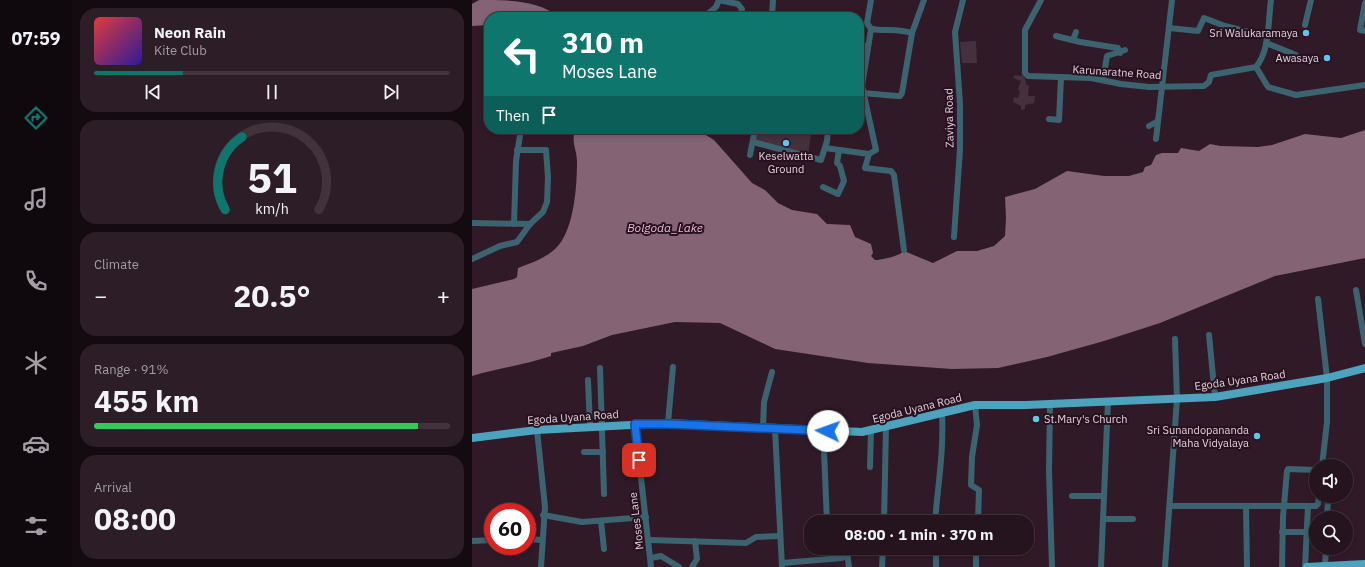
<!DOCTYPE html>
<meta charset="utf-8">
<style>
:root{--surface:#25141d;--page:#2d1d26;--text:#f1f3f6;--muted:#a39ea4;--line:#42333b;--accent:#0f766e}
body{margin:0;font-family:"IBM Plex Sans",sans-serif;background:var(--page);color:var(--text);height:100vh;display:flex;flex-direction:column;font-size:15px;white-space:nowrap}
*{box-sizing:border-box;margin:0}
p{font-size:13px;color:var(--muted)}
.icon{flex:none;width:22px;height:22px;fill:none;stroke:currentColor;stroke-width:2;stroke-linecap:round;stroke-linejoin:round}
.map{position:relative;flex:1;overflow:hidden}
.panel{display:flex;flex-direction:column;gap:8px;padding:8px;background:#140b10;width:400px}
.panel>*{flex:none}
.guide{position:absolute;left:12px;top:12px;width:380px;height:122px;border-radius:16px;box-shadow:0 2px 6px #0003,0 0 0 1px var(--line);background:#0f766e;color:#fff;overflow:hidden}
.buttons{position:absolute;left:837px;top:459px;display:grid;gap:8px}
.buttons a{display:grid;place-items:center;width:44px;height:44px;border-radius:50%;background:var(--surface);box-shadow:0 2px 6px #0003,0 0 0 1px var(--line);font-size:20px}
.speed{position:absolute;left:12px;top:503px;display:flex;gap:8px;font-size:20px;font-weight:700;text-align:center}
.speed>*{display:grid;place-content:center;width:52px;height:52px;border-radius:50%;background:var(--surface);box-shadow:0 2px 6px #0003,0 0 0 1px var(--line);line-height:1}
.speed .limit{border:6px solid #d22;background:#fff;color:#111}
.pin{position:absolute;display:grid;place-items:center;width:34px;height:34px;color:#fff;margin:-17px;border-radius:8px;box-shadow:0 2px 6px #0006}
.me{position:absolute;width:44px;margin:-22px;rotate:273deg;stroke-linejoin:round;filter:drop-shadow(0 0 3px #0008)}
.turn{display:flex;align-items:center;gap:14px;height:84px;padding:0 12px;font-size:18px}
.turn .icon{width:52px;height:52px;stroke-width:2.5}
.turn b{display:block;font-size:28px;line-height:34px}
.then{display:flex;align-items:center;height:38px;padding:0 12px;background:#0003;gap:8px;font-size:15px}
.big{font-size:30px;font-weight:700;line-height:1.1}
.panel .widget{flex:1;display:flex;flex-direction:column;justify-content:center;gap:6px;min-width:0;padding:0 14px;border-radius:16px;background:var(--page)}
.panel .dial{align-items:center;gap:0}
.dial svg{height:104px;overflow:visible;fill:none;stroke:var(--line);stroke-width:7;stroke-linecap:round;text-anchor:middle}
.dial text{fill:var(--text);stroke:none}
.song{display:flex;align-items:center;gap:12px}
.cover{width:48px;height:48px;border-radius:6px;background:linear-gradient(135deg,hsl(0 70% 55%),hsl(250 70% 35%))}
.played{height:4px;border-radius:2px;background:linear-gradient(90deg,var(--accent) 25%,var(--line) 25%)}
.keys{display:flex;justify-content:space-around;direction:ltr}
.heat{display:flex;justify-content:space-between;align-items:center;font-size:22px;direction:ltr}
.charge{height:6px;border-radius:3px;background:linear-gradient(90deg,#34c759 91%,var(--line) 0)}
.trip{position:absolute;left:332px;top:515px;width:230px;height:40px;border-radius:16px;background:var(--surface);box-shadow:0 2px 6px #0003,0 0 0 1px var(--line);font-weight:700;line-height:40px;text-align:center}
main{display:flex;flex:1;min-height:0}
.tabs{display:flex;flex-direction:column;width:72px;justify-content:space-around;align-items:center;background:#0f080c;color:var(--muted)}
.tabs .icon{width:28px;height:28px}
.tabs .selected{color:var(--accent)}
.tabs b{font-size:18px;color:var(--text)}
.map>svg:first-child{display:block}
.green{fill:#44313b}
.water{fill:#836374}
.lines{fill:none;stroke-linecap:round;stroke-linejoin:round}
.minor{stroke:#3c6370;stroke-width:6}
.major{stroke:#4da3be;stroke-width:8}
.route-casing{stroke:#114b97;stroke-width:10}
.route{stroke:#1a73e8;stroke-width:7}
.poi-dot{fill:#5cc7e8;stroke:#27111e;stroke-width:1.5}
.labels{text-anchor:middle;stroke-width:4;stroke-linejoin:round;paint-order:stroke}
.poi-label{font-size:11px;fill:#e1d1da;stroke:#27111e;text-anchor:end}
.street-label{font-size:11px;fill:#e1d1da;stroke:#27111e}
.water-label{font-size:12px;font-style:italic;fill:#f0b7d6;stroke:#27111e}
</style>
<main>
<nav class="tabs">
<b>07:59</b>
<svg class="icon selected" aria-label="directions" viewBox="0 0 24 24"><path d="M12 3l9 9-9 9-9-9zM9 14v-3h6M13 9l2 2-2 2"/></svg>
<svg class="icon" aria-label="music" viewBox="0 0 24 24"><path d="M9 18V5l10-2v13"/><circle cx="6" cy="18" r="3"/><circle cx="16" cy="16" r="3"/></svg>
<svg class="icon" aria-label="phone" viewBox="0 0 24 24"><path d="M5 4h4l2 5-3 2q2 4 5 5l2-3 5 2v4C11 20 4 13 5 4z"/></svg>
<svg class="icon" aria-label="climate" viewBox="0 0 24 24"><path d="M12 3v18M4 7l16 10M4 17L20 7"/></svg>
<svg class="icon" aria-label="car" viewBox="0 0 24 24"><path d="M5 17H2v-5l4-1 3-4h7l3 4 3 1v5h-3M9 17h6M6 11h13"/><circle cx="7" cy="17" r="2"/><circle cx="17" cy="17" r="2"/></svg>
<svg class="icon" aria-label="filters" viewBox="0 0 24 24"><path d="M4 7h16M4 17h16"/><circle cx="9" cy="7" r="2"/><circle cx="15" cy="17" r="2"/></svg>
</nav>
<section class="panel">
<div class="widget">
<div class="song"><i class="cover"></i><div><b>Neon Rain</b><p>Kite Club</p></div></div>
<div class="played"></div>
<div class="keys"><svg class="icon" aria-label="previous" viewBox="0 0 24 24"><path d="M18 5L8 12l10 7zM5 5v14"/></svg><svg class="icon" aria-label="pause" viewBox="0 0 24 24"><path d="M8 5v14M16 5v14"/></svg><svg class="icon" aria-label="next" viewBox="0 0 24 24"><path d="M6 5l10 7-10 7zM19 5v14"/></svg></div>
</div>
<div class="widget dial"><svg viewBox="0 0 100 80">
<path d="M14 69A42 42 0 1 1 86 69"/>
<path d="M14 69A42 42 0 0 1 27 13" stroke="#0f766e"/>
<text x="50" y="56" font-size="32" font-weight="700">51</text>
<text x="50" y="72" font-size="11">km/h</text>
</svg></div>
<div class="widget"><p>Climate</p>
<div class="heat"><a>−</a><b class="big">20.5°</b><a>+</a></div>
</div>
<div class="widget"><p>Range · 91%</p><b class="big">455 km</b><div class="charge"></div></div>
<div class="widget"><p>Arrival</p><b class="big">08:00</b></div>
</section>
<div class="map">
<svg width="893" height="567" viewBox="0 0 893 567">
<rect width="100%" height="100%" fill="#311a27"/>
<g class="green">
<polygon points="504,41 505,63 490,63 488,42"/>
<polygon points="552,74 554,84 557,86 556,96 563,96 562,103 553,105 553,109 549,110 549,106 541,102 542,97 546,98 548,92 546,89 549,81 541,78 543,75 549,76"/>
<polygon points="286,129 340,129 336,154 283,141"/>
</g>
<g class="water">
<path d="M7,0C33,0 68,0 86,17H17V25L0,26V4Z"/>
<path d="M103,129H224L242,140L280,183L293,190L306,203L320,210L345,214L355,224L378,225L383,237L399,244L401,253L399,256L403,260C410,260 427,256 432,251L461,263L485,251H505L522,246L533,236L534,218L533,197L563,189L595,171L632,176H657L671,172L673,167L679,165L684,155L690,153H706L709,148L727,151L738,144L748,146L786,147L800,145L833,134L869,138L893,130V258L803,276L688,323L632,341L575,357L526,368L480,369L396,363L303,349L248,323L203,322L140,335L111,346L79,353V356C53,365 26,368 0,376V289L42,279L45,277L46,268C59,263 74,258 84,248C102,231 105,186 105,162C105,149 99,144 103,129Z"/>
</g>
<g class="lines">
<g class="minor">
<polyline points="247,0 266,4 270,9 268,17"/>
<polyline points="399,0 395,23 399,29 390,86 404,150 397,154 393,168 419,171 422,175 432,250"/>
<path d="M569,0L553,30V73L556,76L619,78L649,84L677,87L732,86L737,82L739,75L784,67C798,50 796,21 799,0"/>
<polyline points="893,3 888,30 893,31"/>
<polyline points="232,17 244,7 247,0"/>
<polyline points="300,17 301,0"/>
<polyline points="833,25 839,0"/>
<polyline points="697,28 726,31 732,18 753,26 795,37"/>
<path d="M399,29C413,31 427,29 440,33"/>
<polyline points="584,36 608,42 646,48 648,53"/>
<polyline points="601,40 604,32"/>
<polyline points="794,43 824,55"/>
<polyline points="387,46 396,46"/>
<polyline points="784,67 796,87 824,95 893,85"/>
<polyline points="631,80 635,56 653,50"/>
<polyline points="391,93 425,96 428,96 430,93 440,33 452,0"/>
<polyline points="577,119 587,120 589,78"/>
<polyline points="677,126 686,121"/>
<polyline points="684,139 700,0"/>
<polyline points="281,142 349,160 355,141 356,129"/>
<polyline points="353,148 397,154"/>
<polyline points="278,155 283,129"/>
<polyline points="351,187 366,194 372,181 368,166 365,163 367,150"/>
<polyline points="0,223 58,224"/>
<polyline points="42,224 44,161 49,129"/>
<polyline points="482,237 488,149 488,104 483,32 491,0"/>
<polyline points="0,259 28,246 45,242 58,224 71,212 75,202 76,177 74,150 45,150"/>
<polyline points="884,290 893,344"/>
<polyline points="846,299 855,378 855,422 850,466"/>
<polyline points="737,335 743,397"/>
<polyline points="128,368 132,494"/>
<polyline points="116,380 118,426"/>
<polyline points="578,404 577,471 580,567"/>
<polyline points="503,405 505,425 500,457 499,485 507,490 506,522"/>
<polyline points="196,423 201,367"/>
<polyline points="163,424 179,567"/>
<polyline points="291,428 292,402 300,372"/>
<polyline points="303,429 310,567"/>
<polyline points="65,430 73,507 69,567"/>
<polyline points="112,452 131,452"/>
<polyline points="398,467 399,430"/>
<polyline points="600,496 632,496"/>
<polyline points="699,506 844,506 846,504 847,496"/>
<polyline points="774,507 775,567"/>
<polyline points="71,515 110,522 174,517"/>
<polyline points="855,518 856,500 865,496"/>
<polyline points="631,519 661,519"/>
<polyline points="129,521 132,549"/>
<polyline points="355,522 352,451 356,431"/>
<polyline points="412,522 414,426"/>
<path d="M463,522C466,483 472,452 470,412"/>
<polyline points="810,532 835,532"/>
<polyline points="55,539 70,540"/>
<polyline points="178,540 274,543 284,537 307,536"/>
<polyline points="0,541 21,540"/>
<polyline points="369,548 375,552 377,567"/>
<polyline points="447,548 464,551"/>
<polyline points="464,548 464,567"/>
<polyline points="179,558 189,556 207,567"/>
<polyline points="310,563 370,558 375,552 390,548"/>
<polyline points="853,566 854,548"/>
<polyline points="220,567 225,559 223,541"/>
<polyline points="410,567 411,548"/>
<polyline points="504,567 504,548"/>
<polyline points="629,567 636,401"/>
<polyline points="693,567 705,399 703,339"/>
<polyline points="810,567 811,517 815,471 816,469 844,470"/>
<polyline points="833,567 836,506"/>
</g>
<g class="major">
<polyline points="0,438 65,430 196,423 390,432 503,405 554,405 743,397 855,378 893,368"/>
<polyline points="835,567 893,564"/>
</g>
</g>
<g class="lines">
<defs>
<polyline id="route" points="167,460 163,424 196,424 356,431"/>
</defs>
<use href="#route" class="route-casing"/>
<use href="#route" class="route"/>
</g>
<g class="poi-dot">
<circle cx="834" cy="33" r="4"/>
<circle cx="855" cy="58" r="4"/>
<circle cx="314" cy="143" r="4"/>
<circle cx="564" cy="419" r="4"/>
<circle cx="785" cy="436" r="4"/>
</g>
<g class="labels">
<g class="poi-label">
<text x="826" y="37">Sri Walukaramaya</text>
<text x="847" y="62">Awasaya</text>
<text x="314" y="160" text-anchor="middle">Keselwatta<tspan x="314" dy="13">Ground</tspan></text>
<text x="572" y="423" text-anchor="start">St.Mary's Church</text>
<text x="777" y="434">Sri Sunandopananda<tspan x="777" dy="13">Maha Vidyalaya</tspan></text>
</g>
<g class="street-label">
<text transform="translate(645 72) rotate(4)" y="4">Karunaratne Road</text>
<text transform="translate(477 118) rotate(-91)" y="4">Zaviya Road</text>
<text transform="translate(768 380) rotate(-8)" y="4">Egoda Uyana Road</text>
<text transform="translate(445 408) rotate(-14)" y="4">Egoda Uyana Road</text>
<text transform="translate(101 417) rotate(-4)" y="4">Egoda Uyana Road</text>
<text transform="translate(164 521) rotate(-97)" y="4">Moses Lane</text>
</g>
<g class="water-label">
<text x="193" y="232">Bolgoda_Lake</text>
</g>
</g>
</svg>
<div class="buttons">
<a><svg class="icon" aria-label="sound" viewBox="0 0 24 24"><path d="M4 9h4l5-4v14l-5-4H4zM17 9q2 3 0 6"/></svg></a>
<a><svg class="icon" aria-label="search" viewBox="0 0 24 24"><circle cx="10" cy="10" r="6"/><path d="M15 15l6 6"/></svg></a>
</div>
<div class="speed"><div class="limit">60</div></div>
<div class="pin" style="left:167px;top:460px;background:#d93025"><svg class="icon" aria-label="arrive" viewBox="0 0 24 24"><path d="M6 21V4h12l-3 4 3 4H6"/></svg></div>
<svg class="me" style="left:356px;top:431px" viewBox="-20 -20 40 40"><circle r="19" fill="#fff"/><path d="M0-13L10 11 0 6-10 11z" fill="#1a73e8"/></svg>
<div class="trip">08:00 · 1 min · 370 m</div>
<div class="guide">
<div class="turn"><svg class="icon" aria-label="left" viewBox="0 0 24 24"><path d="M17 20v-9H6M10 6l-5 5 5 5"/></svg><div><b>310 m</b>Moses Lane</div></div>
<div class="then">Then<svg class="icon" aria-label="arrive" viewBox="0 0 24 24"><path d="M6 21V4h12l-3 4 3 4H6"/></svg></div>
</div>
</div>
</main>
